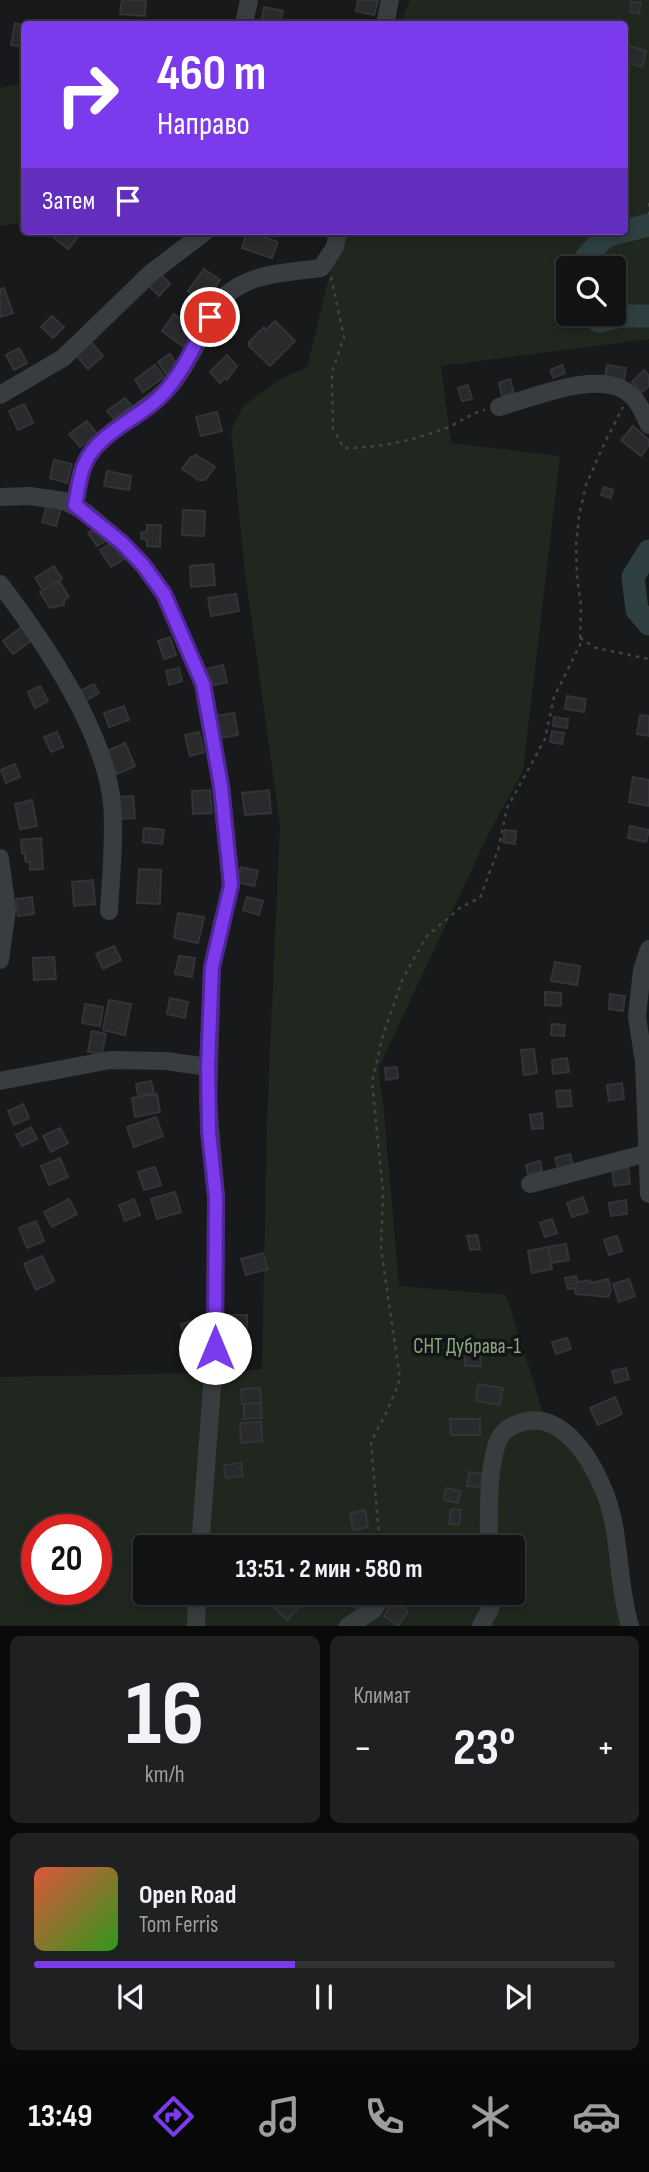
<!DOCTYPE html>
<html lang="ru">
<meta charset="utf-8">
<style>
:root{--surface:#121314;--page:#1f2022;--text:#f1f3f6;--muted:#9c9ea0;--line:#313234;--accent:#7c3aed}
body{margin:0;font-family:"Sofia Sans Condensed",sans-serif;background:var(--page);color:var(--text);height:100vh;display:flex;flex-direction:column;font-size:26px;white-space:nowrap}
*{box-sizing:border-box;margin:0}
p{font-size:23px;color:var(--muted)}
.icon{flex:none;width:38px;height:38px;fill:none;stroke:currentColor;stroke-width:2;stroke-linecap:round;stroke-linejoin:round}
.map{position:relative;height:1626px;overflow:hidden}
.side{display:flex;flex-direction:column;gap:10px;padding:10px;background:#0a0a0b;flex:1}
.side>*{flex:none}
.top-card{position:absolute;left:21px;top:21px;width:607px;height:214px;border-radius:7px;box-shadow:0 4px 10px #0003,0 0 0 2px var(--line);background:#7c3aed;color:#fff;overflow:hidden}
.controls{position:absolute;left:556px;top:256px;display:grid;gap:14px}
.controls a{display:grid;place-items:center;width:70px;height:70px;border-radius:7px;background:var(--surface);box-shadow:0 4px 10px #0003,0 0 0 2px var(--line);font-size:35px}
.speed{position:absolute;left:21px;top:1514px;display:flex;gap:14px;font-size:35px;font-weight:700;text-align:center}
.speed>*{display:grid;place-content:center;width:91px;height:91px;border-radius:50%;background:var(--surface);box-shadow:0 4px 10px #0003,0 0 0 2px var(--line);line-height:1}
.speed .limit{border:10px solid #d22;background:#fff;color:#111}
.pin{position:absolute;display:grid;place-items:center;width:60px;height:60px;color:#fff;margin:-30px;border:4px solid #fff;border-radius:50%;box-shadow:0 2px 7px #0007}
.me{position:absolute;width:77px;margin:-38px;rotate:0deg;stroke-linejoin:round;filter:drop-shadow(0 0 5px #0008)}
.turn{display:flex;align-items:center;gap:24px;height:147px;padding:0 21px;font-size:32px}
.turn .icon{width:91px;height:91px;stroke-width:2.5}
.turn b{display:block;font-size:49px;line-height:60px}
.then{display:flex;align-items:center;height:66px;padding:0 21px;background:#0003;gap:14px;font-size:26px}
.big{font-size:52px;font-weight:700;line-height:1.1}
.side .widget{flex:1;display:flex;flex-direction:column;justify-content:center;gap:10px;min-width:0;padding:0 24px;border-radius:10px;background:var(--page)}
.side .dial{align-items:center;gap:0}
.dial b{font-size:91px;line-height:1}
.song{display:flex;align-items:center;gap:21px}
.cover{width:84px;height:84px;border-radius:10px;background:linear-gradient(135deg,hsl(10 70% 55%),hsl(110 70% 35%))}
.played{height:7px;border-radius:4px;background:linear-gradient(90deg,var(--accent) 45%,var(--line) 45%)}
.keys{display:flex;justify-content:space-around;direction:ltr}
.heat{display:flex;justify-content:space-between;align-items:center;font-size:38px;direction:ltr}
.side .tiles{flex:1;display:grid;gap:10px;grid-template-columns:1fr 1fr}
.widget:last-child{grid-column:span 2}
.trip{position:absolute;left:133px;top:1535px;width:392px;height:70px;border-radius:7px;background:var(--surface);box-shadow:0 4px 10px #0003,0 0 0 2px var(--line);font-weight:700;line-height:70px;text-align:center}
.dock{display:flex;height:112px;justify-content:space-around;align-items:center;background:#070808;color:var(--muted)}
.dock .icon{width:49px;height:49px}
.dock .selected{color:var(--accent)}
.dock b{font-size:32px;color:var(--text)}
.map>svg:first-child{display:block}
.green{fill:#20271e;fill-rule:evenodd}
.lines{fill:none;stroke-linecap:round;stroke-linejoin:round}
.river{stroke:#2d3f41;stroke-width:23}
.building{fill:#282a2c;stroke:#323437;stroke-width:2}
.path{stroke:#3f4547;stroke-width:2.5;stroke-dasharray:3.5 5;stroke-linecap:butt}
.minor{stroke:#393d40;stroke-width:18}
.route-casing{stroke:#51269a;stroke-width:18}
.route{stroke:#7c3aed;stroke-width:12}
.labels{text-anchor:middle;stroke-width:7;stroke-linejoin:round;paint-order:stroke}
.park-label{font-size:21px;fill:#8ca87f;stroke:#131416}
</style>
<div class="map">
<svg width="649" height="1626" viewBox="0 0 649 1626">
<rect width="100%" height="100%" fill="#18191b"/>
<g class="green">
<path d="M410,0H649V339L441,366L451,443L560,456L523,771L488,835L378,1069L383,1101L399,1286L506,1295L546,1422L557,1427L603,1488L621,1626H0V1377L207,1373L262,1369L267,1119L280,825L245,573L231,430L243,406L282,378L307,367L340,231H625V24H400ZM569,268H614V313H569ZM37,1530H96V1589H37ZM145,1547H513V1592H145Z"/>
<polygon points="17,84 24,85 24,222 0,226 0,88"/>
</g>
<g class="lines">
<g class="river">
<polyline points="581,268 586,258 605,236 649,225"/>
<polyline points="589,313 599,321 622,316 649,316"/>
<polyline points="649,551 633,577 637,610 649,624"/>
</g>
</g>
<g class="building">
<polygon points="122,0 146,0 145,16 120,14"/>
<polygon points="358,0 378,0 374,15 356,11"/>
<polygon points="631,2 641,3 639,13 630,12"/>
<polygon points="264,7 283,11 280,24 261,22"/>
<polygon points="15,23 24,25 24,47 11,45"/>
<polygon points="625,45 646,51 642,67 625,62"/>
<polygon points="58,231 83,231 68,249 53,237"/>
<polygon points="247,231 278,242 272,258 242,248"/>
<polygon points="204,269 220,280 204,303 188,291"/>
<polygon points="160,273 170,284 159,296 148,285"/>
<polygon points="4,288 13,313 0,317 0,289"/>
<polygon points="174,314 196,330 184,347 162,331"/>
<polygon points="52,316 64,327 53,338 41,327"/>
<polygon points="275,321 295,341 270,366 249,346 249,342 264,327 266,330"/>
<polygon points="91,342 103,356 88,369 76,355"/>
<polygon points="19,348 27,363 14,370 6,355"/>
<polygon points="170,354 178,366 166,374 158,362"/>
<polygon points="227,355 237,366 227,380 225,378 220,383 210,372"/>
<polygon points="155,365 164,377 143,392 135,380"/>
<polygon points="562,365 565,373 553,378 550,370"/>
<polygon points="607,365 626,368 624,380 605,377"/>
<polygon points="644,370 649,376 649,386 642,392 632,382"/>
<polygon points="510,379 514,393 502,396 499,383"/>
<polygon points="468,385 472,399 462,401 458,388"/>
<polygon points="125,398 132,406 114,419 107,411"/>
<polygon points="24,404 33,423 18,430 9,411"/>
<polygon points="217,412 222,431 201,436 196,417"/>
<polygon points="87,421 97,434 80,447 69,434"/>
<polygon points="633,426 649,440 649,445 641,456 621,440"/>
<polygon points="196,455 215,467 205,480 199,480 182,469 190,458"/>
<polygon points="54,460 72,464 67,483 50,478"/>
<polygon points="107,471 131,476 129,490 104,486"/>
<polygon points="604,487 613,490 611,498 601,495"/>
<polygon points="47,504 61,508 56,526 42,522"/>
<polygon points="183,510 205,511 204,536 182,535"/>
<polygon points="100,525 109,539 97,546 88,533"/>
<polygon points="147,525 161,525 160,547 147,546 147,540 141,538 141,533 147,531"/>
<polygon points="117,540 127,557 111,567 100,550"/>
<polygon points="213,564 215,585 191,587 190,566"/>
<polygon points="54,566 62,579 43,590 35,578"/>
<polygon points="59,581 69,597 64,600 64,605 50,608 40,592"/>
<polygon points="236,594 239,611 211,616 208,598"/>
<polygon points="22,627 32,640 13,654 3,641"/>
<polygon points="170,637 176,655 164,659 158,641"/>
<polygon points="223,665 227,682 210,686 206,669"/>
<polygon points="179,668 182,681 169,685 166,671"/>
<polygon points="94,684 99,693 83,702 78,692"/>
<polygon points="40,686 48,701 35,708 28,692"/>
<polygon points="567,696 586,699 584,712 565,709"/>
<polygon points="124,706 129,720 109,727 104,713"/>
<polygon points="234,713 238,735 219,738 215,716"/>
<polygon points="640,715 649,716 649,736 637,734"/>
<polygon points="554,717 568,719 567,728 553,726"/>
<polygon points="552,731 564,733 562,744 550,742"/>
<polygon points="57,732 63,747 51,752 44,737"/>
<polygon points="199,732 204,752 190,756 185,735"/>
<polygon points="125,743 135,766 117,774 107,751"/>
<polygon points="15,764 20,777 6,783 1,770"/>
<polygon points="633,777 649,780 649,806 629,802"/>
<polygon points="210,790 212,813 193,814 192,791"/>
<polygon points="269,790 271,813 245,815 242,793"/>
<polygon points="133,796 135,818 119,819 118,797"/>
<polygon points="32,800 37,826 20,829 15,804"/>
<polygon points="630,826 649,830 646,842 628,838"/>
<polygon points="144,828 164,830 162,844 143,842"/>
<polygon points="505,830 516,831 515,844 503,842"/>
<polygon points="41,838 43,869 30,870 30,862 26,862 24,853 22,853 21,840"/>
<polygon points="241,867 258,871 254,886 237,882"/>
<polygon points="139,869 161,870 160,904 137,903"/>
<polygon points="93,880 95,904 74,906 72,882"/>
<polygon points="32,897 34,914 18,916 16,899"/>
<polygon points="247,897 263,901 259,915 243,910"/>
<polygon points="178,913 204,917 198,943 174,938"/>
<polygon points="114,946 121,960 103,969 96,954"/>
<polygon points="179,956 195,958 192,977 175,974"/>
<polygon points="54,957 56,979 34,980 33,958"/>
<polygon points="555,962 580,966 577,985 551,981"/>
<polygon points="545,992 561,993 561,1006 545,1005"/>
<polygon points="610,994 625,996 623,1011 609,1009"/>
<polygon points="170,998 188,1002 185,1018 167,1014"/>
<polygon points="109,1000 131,1004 125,1035 103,1030"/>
<polygon points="85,1004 103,1007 100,1026 82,1023"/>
<polygon points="552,1024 565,1025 564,1036 551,1035"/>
<polygon points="92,1031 106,1034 102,1054 88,1052"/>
<polygon points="534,1049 537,1073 524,1075 521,1050"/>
<polygon points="567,1058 569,1072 553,1074 552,1060"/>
<polygon points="397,1067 398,1078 386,1080 385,1068"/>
<polygon points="151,1081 154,1093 138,1096 136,1084"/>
<polygon points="622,1083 624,1099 609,1101 607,1085"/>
<polygon points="570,1090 572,1106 558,1107 556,1091"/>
<polygon points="157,1094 160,1112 135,1117 132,1098"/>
<polygon points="23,1104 29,1118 14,1125 8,1111"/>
<polygon points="542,1113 543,1128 532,1129 530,1115"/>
<polygon points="156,1117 163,1136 134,1147 127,1127"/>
<polygon points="31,1127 37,1139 22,1146 16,1135"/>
<polygon points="60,1128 68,1143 51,1152 43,1136"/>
<polygon points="570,1154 573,1166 558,1169 555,1158"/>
<polygon points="60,1158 68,1177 49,1185 41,1166"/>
<polygon points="540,1161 542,1171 528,1175 526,1165"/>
<polygon points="155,1167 161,1185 144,1190 138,1172"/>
<polygon points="628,1167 630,1184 614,1186 612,1169"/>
<polygon points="175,1192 181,1212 157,1219 151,1199"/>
<polygon points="583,1197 588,1212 572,1217 567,1203"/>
<polygon points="69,1199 77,1214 52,1227 44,1212"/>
<polygon points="134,1199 140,1215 125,1221 119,1205"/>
<polygon points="626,1200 627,1214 611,1216 609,1203"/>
<polygon points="552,1219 557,1233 545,1237 540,1223"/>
<polygon points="36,1221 44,1241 27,1248 19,1228"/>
<polygon points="477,1235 480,1249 470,1250 467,1236"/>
<polygon points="617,1236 622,1251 609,1255 604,1240"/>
<polygon points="566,1244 569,1260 551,1263 548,1247"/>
<polygon points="548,1247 552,1269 532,1273 528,1251"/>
<polygon points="263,1253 268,1269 246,1275 241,1259"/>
<polygon points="42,1256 54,1281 36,1290 24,1264"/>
<polygon points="576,1276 577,1282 590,1280 591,1283 608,1279 611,1290 608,1297 576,1294 574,1288 568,1289 565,1278"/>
<polygon points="629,1279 635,1296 619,1302 613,1284"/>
<rect x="221" y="1315" width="26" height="17"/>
<polygon points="192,1321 198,1341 186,1344 181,1324"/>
<polygon points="230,1334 245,1334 244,1369 229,1369"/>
<polygon points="567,1338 571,1349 556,1354 552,1342"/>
<polygon points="465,1351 480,1351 481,1366 465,1366"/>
<polygon points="626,1368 629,1379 615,1383 612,1371"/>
<polygon points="478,1384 503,1388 500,1405 476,1401"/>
<polygon points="260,1388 261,1403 242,1404 241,1389"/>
<polygon points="615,1397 622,1414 598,1425 590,1408"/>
<polygon points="261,1403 262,1418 244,1419 244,1404"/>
<polygon points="450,1419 480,1419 480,1435 451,1435"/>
<polygon points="261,1422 262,1441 241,1443 240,1423"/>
<polygon points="241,1463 243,1476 226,1478 224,1465"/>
<polygon points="469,1472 483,1474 481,1487 467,1486"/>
<polygon points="446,1488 460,1491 458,1503 444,1500"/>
<polygon points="451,1509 461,1510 459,1525 449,1524"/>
<polygon points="365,1510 368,1527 353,1530 350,1513"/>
<polygon points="262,1541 265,1547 221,1547 251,1545"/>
<polygon points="282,1592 299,1607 287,1620 271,1604"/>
<polygon points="339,1592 368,1592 372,1596 359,1611"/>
<polygon points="394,1601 408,1611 398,1626 384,1616"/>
</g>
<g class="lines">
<g class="path">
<polyline points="649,203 649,216"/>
<path d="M331,277L344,337L332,372L333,429L344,448C380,448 417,440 451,426C463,420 472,413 485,410"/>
<polyline points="580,638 596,648 649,659"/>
<polyline points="380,1547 371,1442 388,1409 400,1379 381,1248 383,1192 372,1082 383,1035 403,978 427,936 461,907 480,898 498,850 507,808 545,739 554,697 580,645 581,605 577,577 576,545 579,516 586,485 604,444 623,407"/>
</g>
<g class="minor">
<polyline points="244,24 249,0"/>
<polyline points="385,24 390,0"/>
<polyline points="0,395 63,358 151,273 206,231"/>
<path d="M499,407C533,398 604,366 633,397C640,404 644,415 649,425"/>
<polyline points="0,497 30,496 64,501 84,511 122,543 143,565 164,594 203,684 221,786 231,885 212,967 208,1102 216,1197 215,1347 200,1547"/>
<path d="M75,505C77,492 79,476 85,463C100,430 148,412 172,384C192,359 204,327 221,300C248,272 285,273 321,268L335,247L338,231"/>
<path d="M0,584C44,642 104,729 112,803C115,838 111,875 109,911"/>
<polyline points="0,858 7,910 0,960"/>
<polyline points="649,949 642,970 637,1017 644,1062 649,1194"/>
<polyline points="0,1081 110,1060 166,1061 208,1067"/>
<polyline points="530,1184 648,1153"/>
<path d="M489,1547C489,1517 487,1469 498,1441C502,1432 508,1427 517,1424C558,1407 588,1454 602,1486C622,1530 616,1580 630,1626"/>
<polyline points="196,1626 197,1592"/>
<polyline points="348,1626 373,1610 385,1592"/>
<polyline points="481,1626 490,1609 493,1592"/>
</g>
</g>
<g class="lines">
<defs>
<path id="route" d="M210,317C195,344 183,373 162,395C139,419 99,432 85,463C79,476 78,491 75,505L122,543L143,565L164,594L203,684L221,786L231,885L212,967L208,1066L209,1132L216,1197L215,1348"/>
</defs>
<use href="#route" class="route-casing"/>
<use href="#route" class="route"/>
</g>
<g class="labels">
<g class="park-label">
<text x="467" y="1353">СНТ Дубрава-1</text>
</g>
</g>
</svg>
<div class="controls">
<a><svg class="icon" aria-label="search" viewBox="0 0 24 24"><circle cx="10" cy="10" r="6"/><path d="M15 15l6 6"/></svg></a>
</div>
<div class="speed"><div class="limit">20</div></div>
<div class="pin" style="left:210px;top:317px;background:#d93025"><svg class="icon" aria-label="arrive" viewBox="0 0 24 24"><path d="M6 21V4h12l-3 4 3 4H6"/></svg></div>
<svg class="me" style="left:215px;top:1348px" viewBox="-20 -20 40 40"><circle r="19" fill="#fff"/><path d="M0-13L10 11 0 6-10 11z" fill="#7c3aed"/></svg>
<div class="trip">13:51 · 2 мин · 580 m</div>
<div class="top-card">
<div class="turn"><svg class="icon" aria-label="right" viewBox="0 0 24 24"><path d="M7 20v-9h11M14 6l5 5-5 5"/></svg><div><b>460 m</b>Направо</div></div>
<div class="then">Затем<svg class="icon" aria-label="arrive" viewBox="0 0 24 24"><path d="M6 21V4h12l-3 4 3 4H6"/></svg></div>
</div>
</div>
<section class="side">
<div class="tiles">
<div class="widget dial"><b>16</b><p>km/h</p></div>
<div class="widget"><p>Климат</p>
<div class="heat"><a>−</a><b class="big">23°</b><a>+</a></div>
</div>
<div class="widget">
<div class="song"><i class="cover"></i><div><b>Open Road</b><p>Tom Ferris</p></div></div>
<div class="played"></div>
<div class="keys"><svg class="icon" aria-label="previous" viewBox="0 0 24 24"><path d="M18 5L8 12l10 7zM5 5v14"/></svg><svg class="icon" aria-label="pause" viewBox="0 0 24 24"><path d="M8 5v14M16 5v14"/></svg><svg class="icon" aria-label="next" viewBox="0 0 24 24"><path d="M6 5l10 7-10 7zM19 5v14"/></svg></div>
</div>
</div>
</section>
<nav class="dock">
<b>13:49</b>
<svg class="icon selected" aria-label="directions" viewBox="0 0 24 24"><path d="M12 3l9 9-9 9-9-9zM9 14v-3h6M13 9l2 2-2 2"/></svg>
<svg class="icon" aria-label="music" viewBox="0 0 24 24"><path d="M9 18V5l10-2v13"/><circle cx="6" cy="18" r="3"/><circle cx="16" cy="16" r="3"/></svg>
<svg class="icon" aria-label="phone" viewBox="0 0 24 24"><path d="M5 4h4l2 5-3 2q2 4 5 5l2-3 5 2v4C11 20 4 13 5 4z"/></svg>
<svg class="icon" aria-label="climate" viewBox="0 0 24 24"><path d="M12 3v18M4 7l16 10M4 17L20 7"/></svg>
<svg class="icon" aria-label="car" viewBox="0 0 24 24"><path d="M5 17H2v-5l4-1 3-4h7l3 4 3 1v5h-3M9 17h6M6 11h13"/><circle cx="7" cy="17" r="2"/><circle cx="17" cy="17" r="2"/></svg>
</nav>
